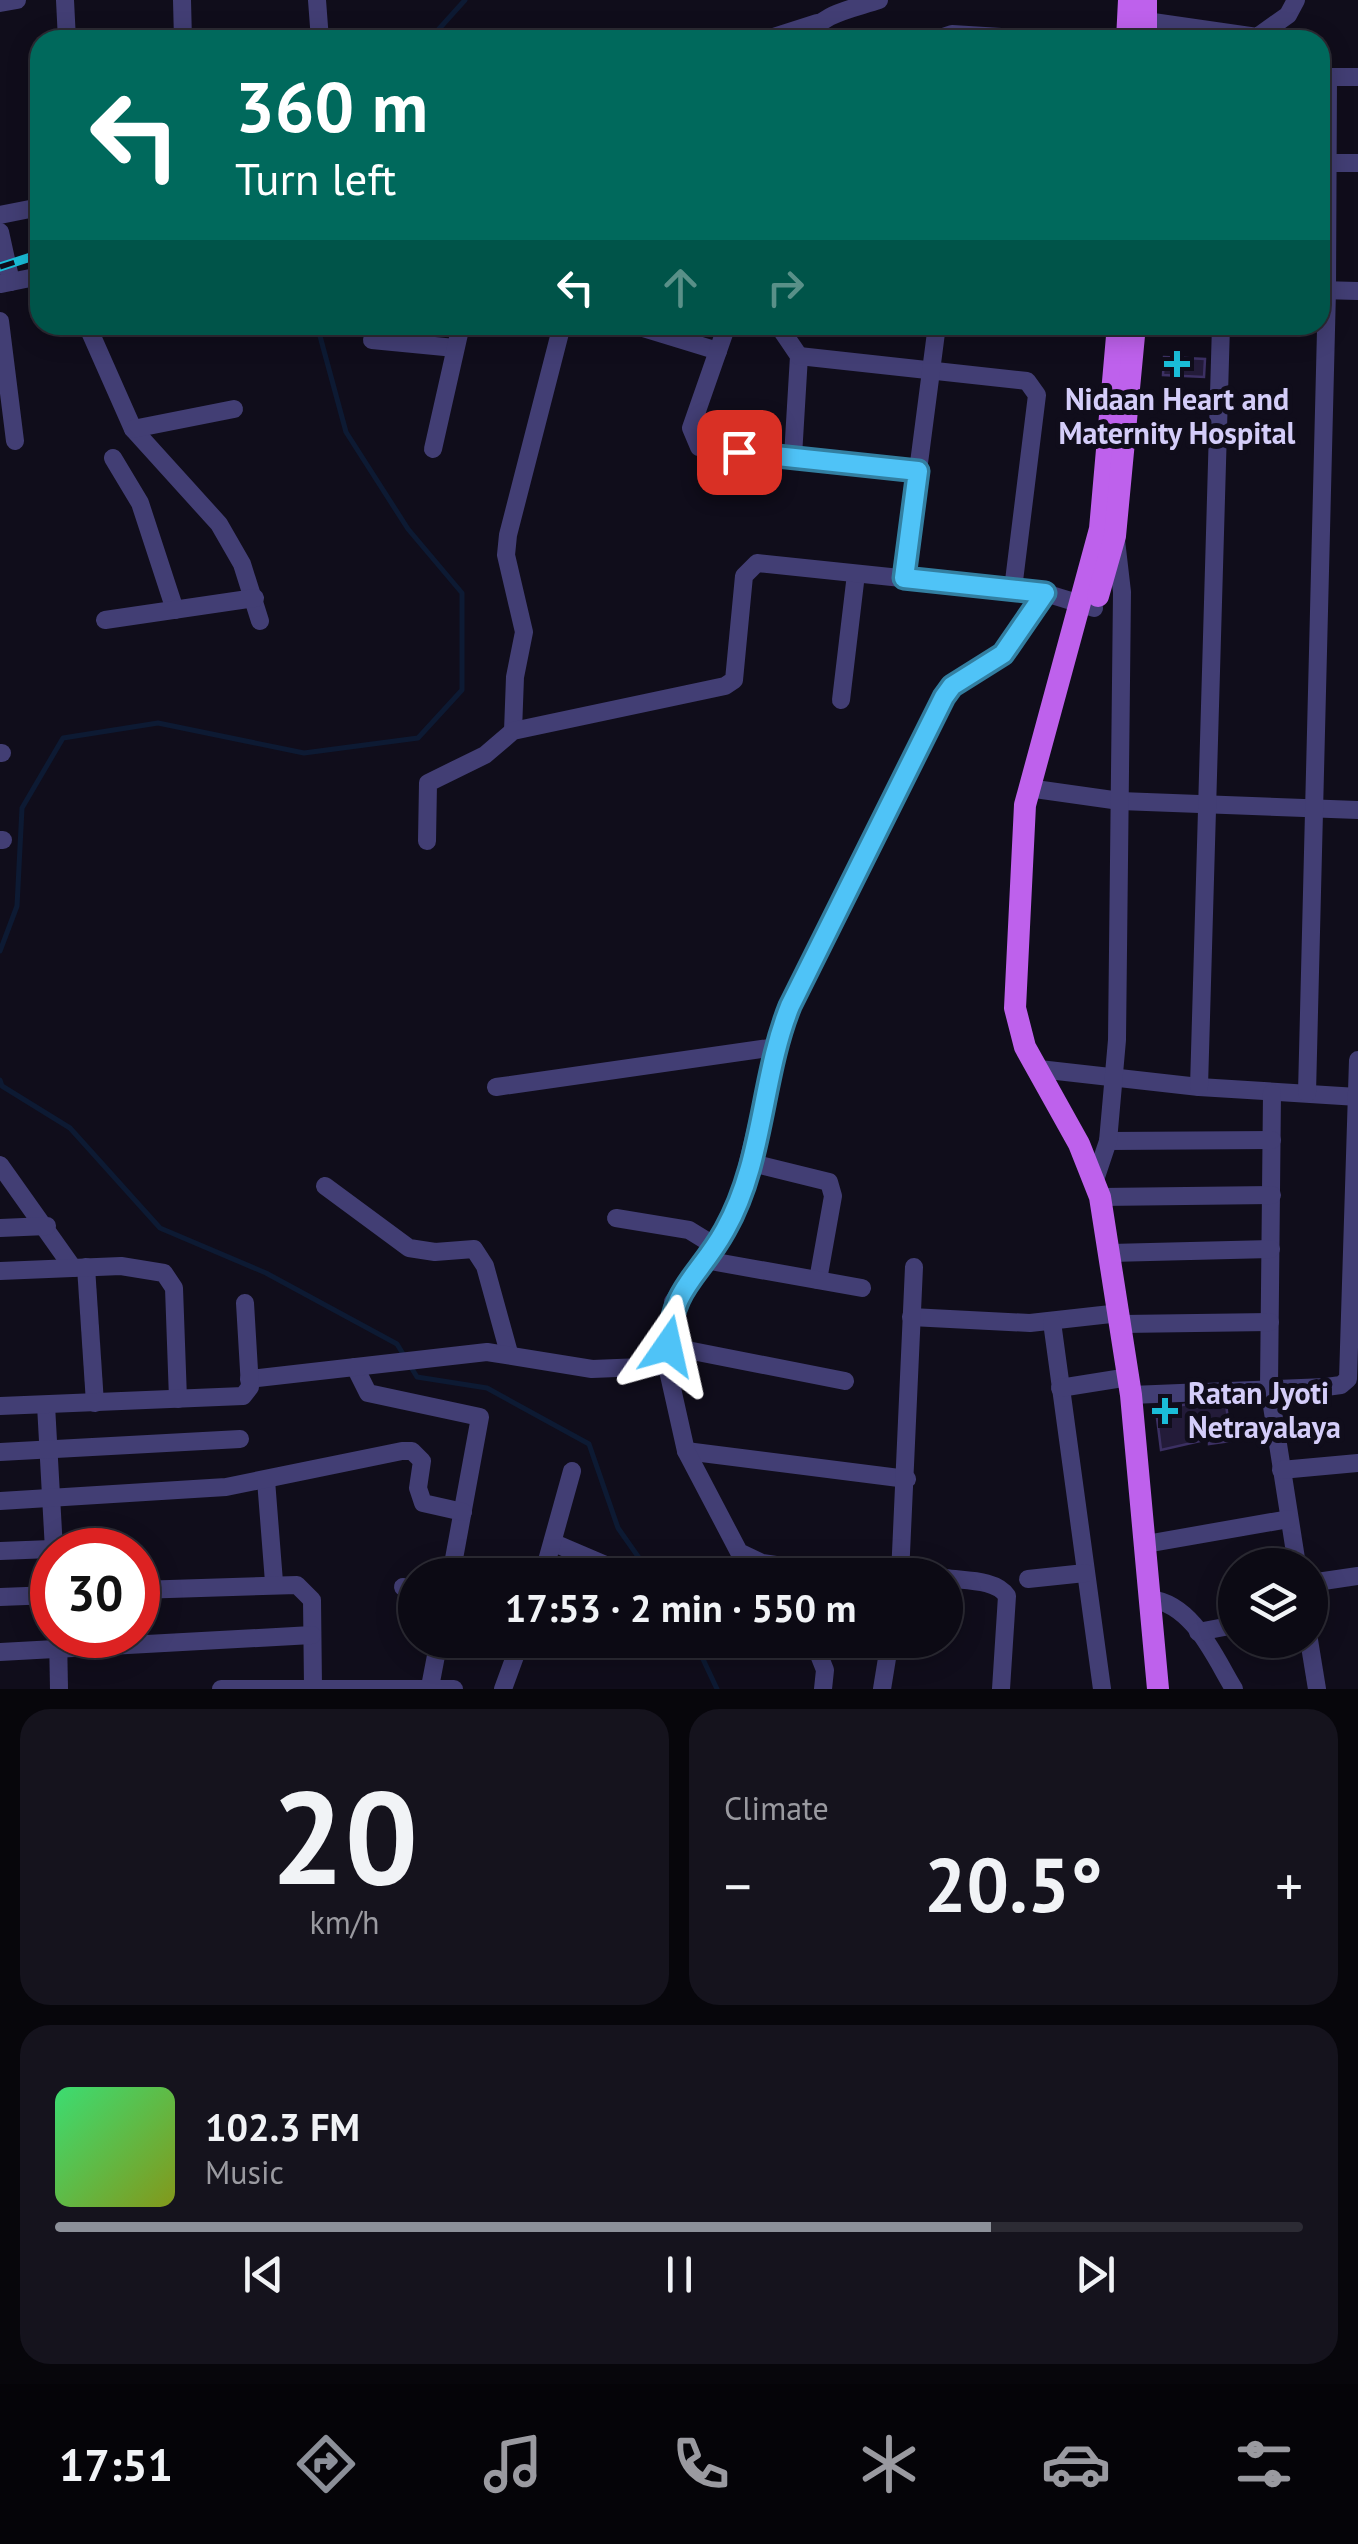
<!DOCTYPE html>
<meta charset="utf-8">
<style>
:root{--surface:#0c0a14;--page:#15131d;--text:#f1f3f6;--muted:#9a9aa0;--line:#2c2b34;--accent:#8c9099}
body{margin:0;font-family:"PT Sans",sans-serif;background:var(--page);color:var(--text);height:100vh;display:flex;flex-direction:column;font-size:38px;white-space:nowrap}
*{box-sizing:border-box;margin:0}
p{font-size:32px;color:var(--muted)}
.icon{flex:none;width:55px;height:55px;fill:none;stroke:currentColor;stroke-width:2;stroke-linecap:round;stroke-linejoin:round}
.map{position:relative;height:1689px;overflow:hidden}
.panel{display:flex;flex-direction:column;gap:20px;padding:20px;background:#07060b;flex:1}
.panel>*{flex:none}
.guide{position:absolute;left:30px;top:30px;width:1300px;height:305px;border-radius:30px;box-shadow:0 5px 25px #0003,0 0 0 2px var(--line);background:#00695c;color:#fff;overflow:hidden}
.tools{position:absolute;left:1218px;top:1548px;display:grid;gap:20px}
.tools a{display:grid;place-items:center;width:110px;height:110px;border-radius:50%;background:var(--surface);box-shadow:0 5px 25px #0003,0 0 0 2px var(--line);font-size:50px}
.speed{position:absolute;left:30px;top:1528px;display:flex;gap:20px;font-size:50px;font-weight:700;text-align:center}
.speed>*{display:grid;place-content:center;width:130px;height:130px;border-radius:50%;background:var(--surface);box-shadow:0 5px 25px #0003,0 0 0 2px var(--line);line-height:1}
.speed .limit{border:15px solid #d22;background:#fff;color:#111}
.pin{position:absolute;display:grid;place-items:center;width:85px;height:85px;color:#fff;margin:-42px;border-radius:20px;box-shadow:0 5px 15px #0006}
.me{position:absolute;width:110px;margin:-55px;rotate:11deg;stroke-linejoin:round;filter:drop-shadow(0 0 8px #0008)}
.turn{display:flex;align-items:center;gap:35px;height:210px;padding:0 40px;font-size:45px}
.turn .icon{width:130px;height:130px;stroke-width:2.5}
.turn b{display:block;font-size:70px;line-height:85px}
.lanes{display:flex;align-items:center;height:95px;padding:0 40px;background:#0003;justify-content:center;gap:50px;direction:ltr}
.lanes .off{opacity:.35}
.big{font-size:75px;font-weight:800;line-height:1.1}
.panel .tile{flex:1;display:flex;flex-direction:column;justify-content:center;gap:15px;min-width:0;padding:0 35px;border-radius:30px;background:var(--page)}
.panel .dial{align-items:center;gap:0}
.dial b{font-size:130px;line-height:1}
.song{display:flex;align-items:center;gap:30px}
.cover{width:120px;height:120px;border-radius:15px;background:linear-gradient(135deg,hsl(140 70% 55%),hsl(70 70% 35%))}
.played{height:10px;border-radius:5px;background:linear-gradient(90deg,var(--accent) 75%,var(--line) 75%)}
.keys{display:flex;justify-content:space-around;direction:ltr}
.heat{display:flex;justify-content:space-between;align-items:center;font-size:55px;direction:ltr}
.panel .tiles{flex:1;display:grid;gap:20px;grid-template-columns:1fr 1fr}
.tile:last-child{grid-column:span 2}
.trip{position:absolute;left:398px;top:1558px;width:565px;height:100px;border-radius:50px;background:var(--surface);box-shadow:0 5px 25px #0003,0 0 0 2px var(--line);font-weight:800;line-height:100px;text-align:center}
.menu{display:flex;height:160px;justify-content:space-around;align-items:center;background:#050408;color:var(--muted)}
.menu .icon{width:70px;height:70px}
.menu .active{color:var(--accent)}
.menu b{font-size:45px;color:var(--text)}
.map>svg:first-child{display:block}
.lines{fill:none;stroke-linecap:round;stroke-linejoin:round}
.stream{stroke:#0d1a33;stroke-width:5}
.building{fill:#231b39;stroke:#3c3063;stroke-width:2.5}
.minor{stroke:#423e74;stroke-width:18}
.major{stroke:#be61ec;stroke-width:22}
.rail-casing{stroke:#1abdd8;stroke-width:9}
.rail{stroke:#100d1b;stroke-width:5;stroke-dasharray:15;stroke-linecap:butt}
.route-casing{stroke:#337fa1;stroke-width:25}
.route{stroke:#4fc3f7;stroke-width:18}
.poi-dot{fill:#1abdd8;stroke:#100d1b;stroke-width:4}
.labels{text-anchor:middle;stroke-width:10;stroke-linejoin:round;paint-order:stroke}
.poi-label{font-size:30px;font-weight:bold;fill:#d4cdf9;stroke:#100d1b}
</style>
<div class="map">
<svg width="1358" height="1689" viewBox="0 0 1358 1689">
<rect width="100%" height="100%" fill="#100d1b"/>
<g class="lines">
<g class="stream">
<polyline points="429,40 465,0"/>
<polyline points="0,951 17,906 22,808 63,738 158,723 304,753 418,738 462,690 462,593 408,529 346,432 317,325"/>
<polyline points="0,1080 2,1086 70,1128 160,1228 266,1273 397,1344 417,1377 487,1388 589,1444 618,1528 651,1575"/>
<polyline points="694,1640 717,1689"/>
</g>
</g>
<g class="building">
<polygon points="1164,357 1205,359 1204,377 1163,375"/>
<polygon points="1225,1397 1231,1441 1209,1444 1209,1439 1161,1450 1156,1410"/>
</g>
<g class="lines">
<g class="minor">
<polyline points="65,0 67,40"/>
<polyline points="182,0 183,40"/>
<polyline points="317,0 320,40"/>
<polyline points="0,3 17,0"/>
<polyline points="1146,21 1257,37 1288,15 1296,0"/>
<polyline points="764,40 817,23"/>
<path d="M806,40C819,13 853,9 879,0"/>
<polyline points="934,40 952,34 1049,40"/>
<polyline points="1320,77 1358,77"/>
<polyline points="1320,163 1358,163"/>
<polyline points="0,215 40,207"/>
<polyline points="0,232 11,282"/>
<polyline points="1,284 40,276"/>
<polyline points="1320,290 1358,291"/>
<polyline points="0,321 15,441"/>
<polyline points="87,325 133,429 219,524 242,564 260,621"/>
<polyline points="633,325 718,351"/>
<polyline points="727,325 691,428 699,447 918,471"/>
<polyline points="778,325 799,356 793,456"/>
<polyline points="372,340 455,348"/>
<polyline points="799,356 1027,381 1037,395 1013,589"/>
<polyline points="133,429 234,409"/>
<polyline points="433,449 461,325"/>
<polyline points="113,458 140,503 175,610"/>
<polyline points="904,578 937,325"/>
<polyline points="105,620 255,598"/>
<polyline points="841,700 856,574"/>
<polyline points="513,731 515,677 524,632 506,555 508,535 562,325"/>
<polyline points="0,753 2,753"/>
<polyline points="1028,788 1120,801 1358,810"/>
<polyline points="0,840 3,840"/>
<polyline points="427,841 428,783 485,755 513,731 725,686 734,680 744,576 757,563 1045,593 1094,608"/>
<polyline points="1039,1069 1199,1087 1358,1097"/>
<polyline points="496,1087 776,1047"/>
<polyline points="1199,1087 1221,325"/>
<polyline points="1272,1093 1269,1387 1297,1565"/>
<polyline points="1307,1093 1327,290 1328,78"/>
<polyline points="1108,1141 1272,1140"/>
<polyline points="752,1163 829,1182 833,1196 818,1280"/>
<polyline points="0,1165 73,1268"/>
<polyline points="1095,1180 1108,1141 1117,1040 1122,592 1116,540"/>
<polyline points="325,1186 409,1248 435,1252 474,1249 485,1266 509,1353"/>
<polyline points="1100,1197 1272,1195"/>
<polyline points="616,1218 689,1230 715,1246"/>
<polyline points="0,1228 47,1226"/>
<polyline points="1110,1253 1271,1249"/>
<polyline points="705,1260 862,1288"/>
<polyline points="86,1267 95,1403"/>
<polyline points="0,1271 121,1266 164,1273 174,1288 178,1399"/>
<polyline points="911,1317 1030,1323 1120,1313"/>
<polyline points="1052,1322 1102,1689"/>
<polyline points="1122,1324 1270,1322"/>
<polyline points="667,1346 845,1381"/>
<polyline points="355,1367 368,1393 480,1417 451,1575"/>
<polyline points="249,1379 487,1352 592,1369 667,1366"/>
<polyline points="1060,1388 1129,1377"/>
<polyline points="1131,1395 1326,1387 1341,1385 1348,1379 1358,1060"/>
<polyline points="46,1405 54,1550"/>
<polyline points="0,1406 243,1396 250,1387 245,1303"/>
<polyline points="686,1451 907,1479"/>
<polyline points="0,1452 240,1439"/>
<polyline points="1281,1470 1358,1463"/>
<polyline points="266,1480 274,1582"/>
<polyline points="0,1501 226,1487 402,1451 412,1451 422,1461 418,1488 423,1503 463,1512"/>
<polyline points="554,1543 629,1575"/>
<polyline points="1146,1544 1289,1519"/>
<polyline points="0,1551 128,1546"/>
<polyline points="901,1572 923,1575"/>
<polyline points="543,1575 572,1471"/>
<polyline points="845,1575 762,1563 739,1552 686,1451 667,1366 673,1302 715,1246 739,1200 779,1033 790,1005 944,697 952,686 1003,654 1045,593"/>
<polyline points="900,1575 914,1267"/>
<path d="M945,1578C964,1581 996,1579 1007,1596L1001,1689"/>
<polyline points="1028,1579 1085,1573"/>
<polyline points="1310,1583 1358,1576"/>
<polyline points="403,1587 415,1590"/>
<polyline points="138,1590 297,1585 312,1600 313,1687"/>
<polyline points="0,1597 52,1595"/>
<path d="M1150,1599C1193,1604 1214,1656 1234,1689"/>
<polyline points="1198,1632 1235,1625"/>
<polyline points="58,1635 59,1689"/>
<polyline points="775,1640 817,1650 825,1670 823,1689"/>
<polyline points="1309,1640 1317,1689"/>
<polyline points="0,1652 312,1635"/>
<polyline points="430,1687 439,1640"/>
<polyline points="221,1689 454,1689"/>
<polyline points="503,1689 521,1640"/>
<polyline points="882,1689 890,1640"/>
</g>
<g class="major">
<polyline points="1127,40 1129,0"/>
<polyline points="1146,40 1146,0"/>
<polyline points="1118,325 1100,529 1025,805 1015,1008 1025,1047 1079,1144 1100,1197 1131,1395 1158,1689"/>
<polyline points="1098,596 1115,536 1135,325"/>
</g>
<defs>
<polyline id="rail" points="0,267 40,254"/>
</defs>
<use href="#rail" class="rail-casing"/>
<use href="#rail" class="rail"/>
</g>
<g class="lines">
<defs>
<path id="route" d="M668,1346C672,1286 699,1277 725,1230C764,1161 761,1078 790,1006L944,697L952,686L1003,654L1045,593L904,578L918,471L739,452"/>
</defs>
<use href="#route" class="route-casing"/>
<use href="#route" class="route"/>
</g>
<g class="poi-dot">
<path d="M1172 349h10v10h10v10h-10v10h-10v-10h-10v-10h10z"/>
<path d="M1160 1396h10v10h10v10h-10v10h-10v-10h-10v-10h10z"/>
</g>
<g class="labels">
<g class="poi-label">
<text x="1177" y="410">Nidaan Heart and<tspan x="1177" dy="34">Maternity Hospital</tspan></text>
<text x="1188" y="1404" text-anchor="start">Ratan Jyoti<tspan x="1188" dy="34">Netrayalaya</tspan></text>
</g>
</g>
</svg>
<div class="tools">
<a><svg class="icon" aria-label="layers" viewBox="0 0 24 24"><path d="M12 4l9 5-9 5-9-5zM3 14l9 5 9-5"/></svg></a>
</div>
<div class="speed"><div class="limit">30</div></div>
<div class="pin" style="left:739px;top:452px;background:#d93025"><svg class="icon" aria-label="arrive" viewBox="0 0 24 24"><path d="M6 21V4h12l-3 4 3 4H6"/></svg></div>
<svg class="me" style="left:668px;top:1346px" viewBox="-20 -20 40 40"><path d="M0-17L14 15 0 8-14 15z" fill="#4fc3f7" stroke="#fff" stroke-width="4"/></svg>
<div class="trip">17:53 · 2 min · 550 m</div>
<div class="guide">
<div class="turn"><svg class="icon" aria-label="left" viewBox="0 0 24 24"><path d="M17 20v-9H6M10 6l-5 5 5 5"/></svg><div><b>360 m</b>Turn left</div></div>
<div class="lanes"><svg class="icon" aria-label="left" viewBox="0 0 24 24"><path d="M17 20v-9H6M10 6l-5 5 5 5"/></svg><svg class="icon off" aria-label="ahead" viewBox="0 0 24 24"><path d="M12 20V5M6 11l6-6 6 6"/></svg><svg class="icon off" aria-label="right" viewBox="0 0 24 24"><path d="M7 20v-9h11M14 6l5 5-5 5"/></svg></div>
</div>
</div>
<section class="panel">
<div class="tiles">
<div class="tile dial"><b>20</b><p>km/h</p></div>
<div class="tile"><p>Climate</p>
<div class="heat"><a>−</a><b class="big">20.5°</b><a>+</a></div>
</div>
<div class="tile">
<div class="song"><i class="cover"></i><div><b>102.3 FM</b><p>Music</p></div></div>
<div class="played"></div>
<div class="keys"><svg class="icon" aria-label="previous" viewBox="0 0 24 24"><path d="M18 5L8 12l10 7zM5 5v14"/></svg><svg class="icon" aria-label="pause" viewBox="0 0 24 24"><path d="M8 5v14M16 5v14"/></svg><svg class="icon" aria-label="next" viewBox="0 0 24 24"><path d="M6 5l10 7-10 7zM19 5v14"/></svg></div>
</div>
</div>
</section>
<nav class="menu">
<b>17:51</b>
<svg class="icon active" aria-label="directions" viewBox="0 0 24 24"><path d="M12 3l9 9-9 9-9-9zM9 14v-3h6M13 9l2 2-2 2"/></svg>
<svg class="icon" aria-label="music" viewBox="0 0 24 24"><path d="M9 18V5l10-2v13"/><circle cx="6" cy="18" r="3"/><circle cx="16" cy="16" r="3"/></svg>
<svg class="icon" aria-label="phone" viewBox="0 0 24 24"><path d="M5 4h4l2 5-3 2q2 4 5 5l2-3 5 2v4C11 20 4 13 5 4z"/></svg>
<svg class="icon" aria-label="climate" viewBox="0 0 24 24"><path d="M12 3v18M4 7l16 10M4 17L20 7"/></svg>
<svg class="icon" aria-label="car" viewBox="0 0 24 24"><path d="M5 17H2v-5l4-1 3-4h7l3 4 3 1v5h-3M9 17h6M6 11h13"/><circle cx="7" cy="17" r="2"/><circle cx="17" cy="17" r="2"/></svg>
<svg class="icon" aria-label="filters" viewBox="0 0 24 24"><path d="M4 7h16M4 17h16"/><circle cx="9" cy="7" r="2"/><circle cx="15" cy="17" r="2"/></svg>
</nav>
